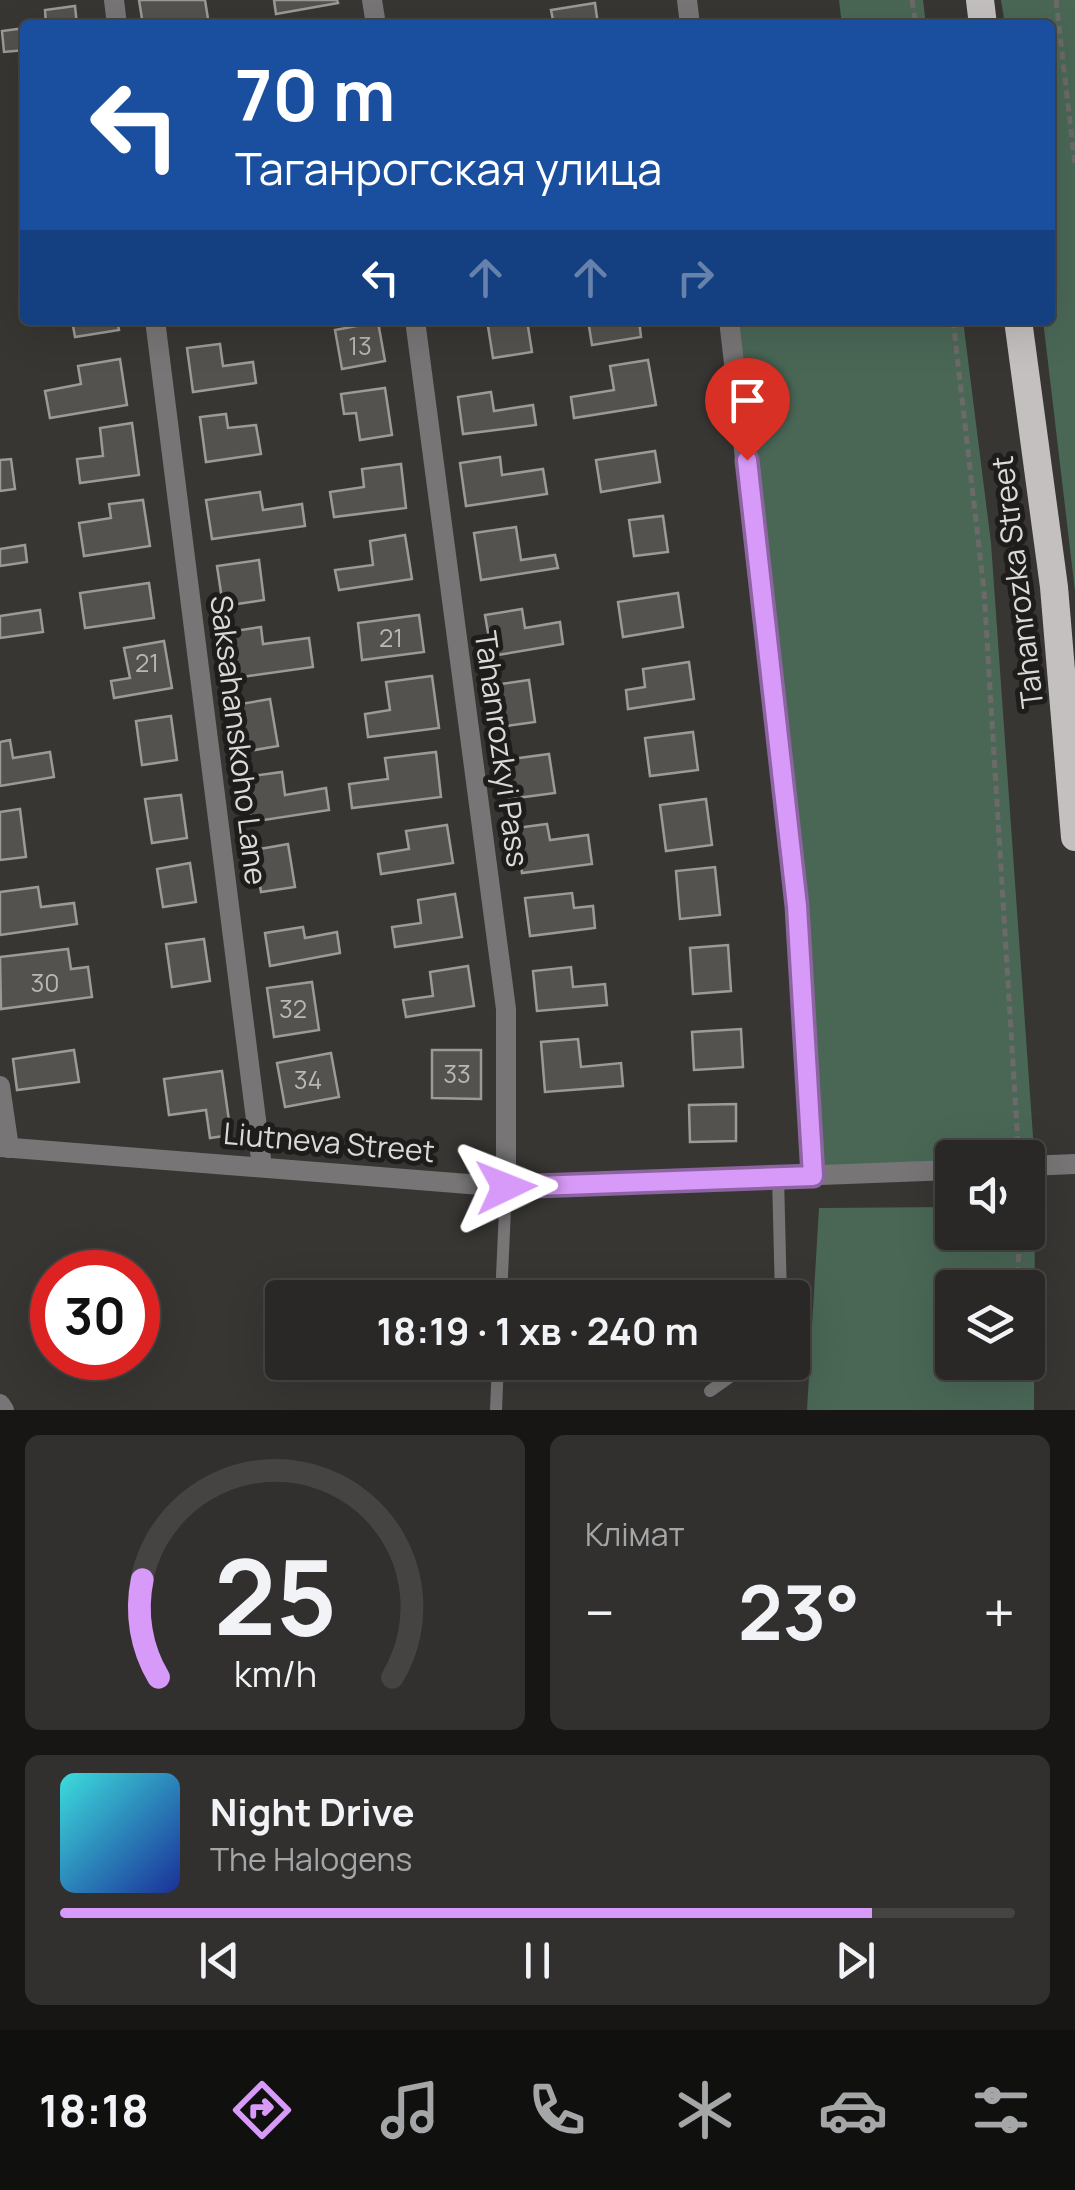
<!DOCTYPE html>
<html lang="uk">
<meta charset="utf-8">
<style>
:root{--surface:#292826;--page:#31302e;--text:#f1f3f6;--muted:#a5a6a7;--line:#454443;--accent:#d89af8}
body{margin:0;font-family:Manrope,sans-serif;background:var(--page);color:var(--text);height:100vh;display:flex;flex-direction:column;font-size:38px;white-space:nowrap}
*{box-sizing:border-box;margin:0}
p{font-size:32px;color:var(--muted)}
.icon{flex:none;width:55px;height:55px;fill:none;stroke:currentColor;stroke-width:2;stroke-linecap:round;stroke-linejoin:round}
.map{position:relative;height:1410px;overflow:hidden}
.details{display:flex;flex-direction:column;gap:25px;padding:25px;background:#171615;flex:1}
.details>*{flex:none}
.top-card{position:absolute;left:20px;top:20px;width:1035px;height:305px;border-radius:10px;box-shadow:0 10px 40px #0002,0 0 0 2px var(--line);background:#1a4fa0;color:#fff;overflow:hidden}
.fabs{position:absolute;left:935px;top:1140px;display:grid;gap:20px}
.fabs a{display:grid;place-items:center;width:110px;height:110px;border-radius:10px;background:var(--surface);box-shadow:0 10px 40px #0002,0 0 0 2px var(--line);font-size:50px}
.speed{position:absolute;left:30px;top:1250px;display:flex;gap:20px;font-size:50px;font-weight:700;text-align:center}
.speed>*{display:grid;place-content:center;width:130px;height:130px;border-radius:50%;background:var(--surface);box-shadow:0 10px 40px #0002,0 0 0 2px var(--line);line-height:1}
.speed .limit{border:15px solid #d22;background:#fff;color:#111}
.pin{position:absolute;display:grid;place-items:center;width:85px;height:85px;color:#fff;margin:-102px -42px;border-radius:50% 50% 50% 0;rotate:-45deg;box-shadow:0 0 10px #0007}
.pin .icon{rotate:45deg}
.me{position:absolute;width:110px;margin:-55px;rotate:88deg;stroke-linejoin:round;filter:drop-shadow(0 0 8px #0008)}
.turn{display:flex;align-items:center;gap:35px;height:210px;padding:0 50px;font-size:45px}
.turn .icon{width:130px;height:130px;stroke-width:2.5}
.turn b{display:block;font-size:70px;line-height:85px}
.lanes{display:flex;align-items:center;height:95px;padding:0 50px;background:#0003;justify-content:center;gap:50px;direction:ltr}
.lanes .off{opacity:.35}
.big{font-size:75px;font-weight:700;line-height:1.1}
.details .widget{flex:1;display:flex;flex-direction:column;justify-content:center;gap:15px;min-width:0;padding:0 35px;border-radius:15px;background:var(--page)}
.details .dial{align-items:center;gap:0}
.dial svg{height:260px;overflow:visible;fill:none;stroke:var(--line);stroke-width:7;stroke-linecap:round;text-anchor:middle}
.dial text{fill:var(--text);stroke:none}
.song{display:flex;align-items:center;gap:30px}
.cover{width:120px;height:120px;border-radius:15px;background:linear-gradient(135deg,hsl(180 70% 55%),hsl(230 70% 35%))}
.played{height:10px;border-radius:5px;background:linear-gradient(90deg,var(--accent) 85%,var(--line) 85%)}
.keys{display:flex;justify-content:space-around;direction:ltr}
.heat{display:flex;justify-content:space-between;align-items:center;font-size:55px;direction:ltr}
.details .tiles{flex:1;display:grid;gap:25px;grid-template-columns:1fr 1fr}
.widget:last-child{grid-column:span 2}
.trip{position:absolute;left:265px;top:1280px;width:545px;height:100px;border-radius:10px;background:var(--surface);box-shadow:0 10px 40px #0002,0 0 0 2px var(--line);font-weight:700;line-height:100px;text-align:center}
.dock{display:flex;height:160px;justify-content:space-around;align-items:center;background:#10100f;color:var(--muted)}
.dock .icon{width:70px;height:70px}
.dock .selected{color:var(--accent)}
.dock b{font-size:45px;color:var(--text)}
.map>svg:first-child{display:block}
.green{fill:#4a6756;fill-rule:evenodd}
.building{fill:#54524f;stroke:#9c9a97;stroke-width:2.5}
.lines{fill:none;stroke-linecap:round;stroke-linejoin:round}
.path{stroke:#6b6a68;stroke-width:5;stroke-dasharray:8 5;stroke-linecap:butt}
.service{stroke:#777575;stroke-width:12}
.minor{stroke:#777575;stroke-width:20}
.trunk{stroke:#c4c0c0;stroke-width:28}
.route-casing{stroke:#8c64a1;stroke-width:25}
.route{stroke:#d89af8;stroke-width:18}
.labels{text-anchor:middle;stroke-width:10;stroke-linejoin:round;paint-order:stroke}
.number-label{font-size:25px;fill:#b9b8b6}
.street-label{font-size:30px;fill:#dbdad8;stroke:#1e1d1c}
</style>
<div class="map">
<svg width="1075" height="1410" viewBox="0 0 1075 1410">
<rect width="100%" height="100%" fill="#373633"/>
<g class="green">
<polygon points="839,0 923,0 926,25 842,25"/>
<polygon points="1001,0 1075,0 1075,591 1043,320 1050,320 1050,25 1005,25"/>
<polygon points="733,320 963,320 991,543 1035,1165 1028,1158 952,1158 952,1166 818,1169"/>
<path d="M1028,1206H1035L1034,1410H807L819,1208L952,1207V1232H1028ZM952,1288H1028V1362H952Z"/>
</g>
<g class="building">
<polygon points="139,0 205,0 209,25 143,25"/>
<polygon points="274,0 337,0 338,3 276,14"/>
<polygon points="595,3 598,25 554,25 551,10"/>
<polygon points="75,6 77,25 46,25 45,10"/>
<polygon points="25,28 25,50 4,52 2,31"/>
<polygon points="72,320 117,320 119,330 75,337"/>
<polygon points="487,320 527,320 532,352 493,358"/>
<polygon points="588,320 639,320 641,337 592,345"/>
<polygon points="378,322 385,361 342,369 335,330"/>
<polygon points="220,344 223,366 253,362 256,383 193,392 187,348"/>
<polygon points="120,359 127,405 50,418 45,391 81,384 78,366"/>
<polygon points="648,360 656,405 574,418 571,397 614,390 610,366"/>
<polygon points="385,388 392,435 360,440 356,413 344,414 341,394"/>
<polygon points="491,392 494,411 533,405 536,425 463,434 458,397"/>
<polygon points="226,414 228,428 256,425 261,454 206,462 200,417"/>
<polygon points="132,423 139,475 80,483 77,459 103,456 100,428"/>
<polygon points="655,451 660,482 601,492 596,460"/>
<polygon points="500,457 502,475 543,469 547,494 466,506 460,463"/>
<polygon points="11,459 15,489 0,491 0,460"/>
<polygon points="401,464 406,508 334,517 330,492 364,487 362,469"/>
<polygon points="260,492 263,510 302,504 305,526 212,539 206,500"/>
<polygon points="143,500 150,546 84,556 79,523 111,518 109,504"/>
<polygon points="663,516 668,552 634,556 629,520"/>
<polygon points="516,527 521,560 555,555 558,568 481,580 474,533"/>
<polygon points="405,535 412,579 339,590 335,570 373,565 370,541"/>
<polygon points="25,545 27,562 0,566 0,549"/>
<polygon points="259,560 264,600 223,606 217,566"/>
<polygon points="149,583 154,618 85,628 80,593"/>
<polygon points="678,593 683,627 623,637 618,602"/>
<polygon points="522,609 525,628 560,622 563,644 492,656 485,615"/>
<polygon points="40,610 43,632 0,638 0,616"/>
<polygon points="419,615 424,652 362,660 358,623"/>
<polygon points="261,627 263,644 309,638 313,667 234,678 228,632"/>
<polygon points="164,641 172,688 114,698 111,681 130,678 124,648"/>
<polygon points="689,662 694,699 628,709 626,690 645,687 643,669"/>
<polygon points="432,676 439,728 368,737 365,714 390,710 386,682"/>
<polygon points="529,680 535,722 499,727 493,685"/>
<polygon points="270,699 278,746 243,752 235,705"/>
<polygon points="171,716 177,760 142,765 136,721"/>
<polygon points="693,732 698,770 650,776 645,738"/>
<polygon points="10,740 13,758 50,752 54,777 0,786 0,742"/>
<polygon points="436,752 441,797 352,808 349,784 388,779 385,758"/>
<polygon points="549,754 555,793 509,799 504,760"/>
<polygon points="282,772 285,795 326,788 329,810 251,822 245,777"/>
<polygon points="181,795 187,838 152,843 145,799"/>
<polygon points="706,799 712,845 666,851 660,805"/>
<polygon points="20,809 26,857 0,860 0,812"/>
<polygon points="547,824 550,840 588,835 592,864 522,873 516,828"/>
<polygon points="447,825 453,863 381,874 378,854 409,849 406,831"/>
<polygon points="288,844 295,887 261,892 254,850"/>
<polygon points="190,863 196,902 163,907 157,869"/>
<polygon points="715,867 720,915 680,919 676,871"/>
<polygon points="38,887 41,907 74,903 77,924 0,935 0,892"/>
<polygon points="572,893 574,908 593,906 595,928 530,936 525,898"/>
<polygon points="455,894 462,937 395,947 392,927 421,923 418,900"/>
<polygon points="303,927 305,938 337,932 340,953 270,966 265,933"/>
<polygon points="204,939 210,981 172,987 166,944"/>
<polygon points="728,945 731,991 693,994 690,948"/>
<polygon points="68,949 71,969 88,967 92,997 1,1009 0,957"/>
<polygon points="468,966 474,1006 406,1017 403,1000 433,996 430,972"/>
<polygon points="571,967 573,987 605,984 607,1005 537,1011 533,971"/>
<polygon points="312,982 319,1030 274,1037 267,988"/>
<polygon points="741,1029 743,1067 694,1070 692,1032"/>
<polygon points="578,1039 581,1067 621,1063 623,1086 545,1092 541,1042"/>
<polygon points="74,1050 79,1082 17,1090 13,1059"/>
<polygon points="432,1050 481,1050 481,1099 432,1098"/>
<polygon points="331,1053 339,1097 285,1107 277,1063"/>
<polygon points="222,1071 231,1135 210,1138 206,1110 169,1115 164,1079"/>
<polygon points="736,1104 736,1141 690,1142 689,1105"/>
</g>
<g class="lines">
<g class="path">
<polyline points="912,0 916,25"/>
<polyline points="1056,0 1075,165"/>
<polyline points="953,320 984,591 1018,1145"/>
<polyline points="1018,1288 1019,1232"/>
<polyline points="1028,1318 1039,1321 1039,1363"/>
</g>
<g class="service">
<polyline points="778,1176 781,1298"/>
<polyline points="501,1298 506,1187"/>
<polyline points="710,1391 751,1362"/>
<polyline points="496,1410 498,1362"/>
</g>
<g class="minor">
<polyline points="114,0 117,25"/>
<polyline points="372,0 376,25"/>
<polyline points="687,0 690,25"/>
<polyline points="155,320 262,1167"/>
<polyline points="415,320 506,1009 506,1187"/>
<polyline points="729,320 797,906 813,1176"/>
<polyline points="0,1086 9,1148"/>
<polyline points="0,1147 506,1187 952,1170"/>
<polyline points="1028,1166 1075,1164"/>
<polyline points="0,1404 4,1410"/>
</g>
<g class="trunk">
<polyline points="980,0 983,25"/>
<polyline points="1018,320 1054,587 1075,837"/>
</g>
</g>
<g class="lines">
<defs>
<polyline id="route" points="506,1187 813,1176 797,906 747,460"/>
</defs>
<use href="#route" class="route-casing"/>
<use href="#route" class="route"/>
</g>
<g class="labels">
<g class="number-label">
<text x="360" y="355">13</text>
<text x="391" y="647">21</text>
<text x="147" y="672">21</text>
<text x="45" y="992">30</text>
<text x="293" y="1018">32</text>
<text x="457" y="1083">33</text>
<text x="308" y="1089">34</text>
</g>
<g class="street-label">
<text transform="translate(1018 582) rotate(-97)" y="10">Tahanrozka Street</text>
<text transform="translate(238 740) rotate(83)" y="10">Saksahanskoho Lane</text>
<text transform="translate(501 749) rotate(82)" y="10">Tahanrozkyi Pass</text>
<text transform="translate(329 1143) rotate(5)" y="10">Liutneva Street</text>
</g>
</g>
</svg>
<div class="fabs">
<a><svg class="icon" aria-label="sound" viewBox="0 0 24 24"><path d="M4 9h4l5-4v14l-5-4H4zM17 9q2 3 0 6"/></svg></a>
<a><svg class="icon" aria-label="layers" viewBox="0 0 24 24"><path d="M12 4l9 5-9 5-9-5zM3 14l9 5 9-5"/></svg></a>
</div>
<div class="speed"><div class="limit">30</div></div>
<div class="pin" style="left:747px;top:460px;background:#d93025"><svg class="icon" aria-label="arrive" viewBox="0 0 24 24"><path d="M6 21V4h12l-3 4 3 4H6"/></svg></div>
<svg class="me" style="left:506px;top:1187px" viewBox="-20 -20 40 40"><path d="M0-17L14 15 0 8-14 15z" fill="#d89af8" stroke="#fff" stroke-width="4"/></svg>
<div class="trip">18:19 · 1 хв · 240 m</div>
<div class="top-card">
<div class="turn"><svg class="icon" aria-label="left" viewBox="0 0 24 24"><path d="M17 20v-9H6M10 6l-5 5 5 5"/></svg><div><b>70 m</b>Таганрогская улица</div></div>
<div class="lanes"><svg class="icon" aria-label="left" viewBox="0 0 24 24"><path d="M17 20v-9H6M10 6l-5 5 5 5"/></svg><svg class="icon off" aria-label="ahead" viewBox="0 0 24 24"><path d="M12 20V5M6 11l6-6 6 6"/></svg><svg class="icon off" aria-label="ahead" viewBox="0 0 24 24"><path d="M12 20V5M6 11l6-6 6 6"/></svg><svg class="icon off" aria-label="right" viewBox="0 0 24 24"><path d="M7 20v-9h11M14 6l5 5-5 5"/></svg></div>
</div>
</div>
<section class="details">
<div class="tiles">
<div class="widget dial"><svg viewBox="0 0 100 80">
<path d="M14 69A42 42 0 1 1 86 69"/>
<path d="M14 69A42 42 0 0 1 9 39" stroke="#d89af8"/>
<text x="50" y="56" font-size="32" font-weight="700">25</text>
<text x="50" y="72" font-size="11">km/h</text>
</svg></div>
<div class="widget"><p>Клімат</p>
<div class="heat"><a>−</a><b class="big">23°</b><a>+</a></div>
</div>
<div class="widget">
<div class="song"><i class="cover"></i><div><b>Night Drive</b><p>The Halogens</p></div></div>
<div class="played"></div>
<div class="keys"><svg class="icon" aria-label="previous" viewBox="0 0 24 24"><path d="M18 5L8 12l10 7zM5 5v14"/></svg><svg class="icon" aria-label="pause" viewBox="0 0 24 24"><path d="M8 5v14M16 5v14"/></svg><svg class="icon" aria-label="next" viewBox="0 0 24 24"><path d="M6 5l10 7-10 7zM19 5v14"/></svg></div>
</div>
</div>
</section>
<nav class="dock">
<b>18:18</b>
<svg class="icon selected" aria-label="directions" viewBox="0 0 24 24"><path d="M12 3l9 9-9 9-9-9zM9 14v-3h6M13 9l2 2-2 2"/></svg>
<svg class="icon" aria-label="music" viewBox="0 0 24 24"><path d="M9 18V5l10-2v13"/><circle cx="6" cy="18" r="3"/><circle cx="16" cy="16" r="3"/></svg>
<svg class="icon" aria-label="phone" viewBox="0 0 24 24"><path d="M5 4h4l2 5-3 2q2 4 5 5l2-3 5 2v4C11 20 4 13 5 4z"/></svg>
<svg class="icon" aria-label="climate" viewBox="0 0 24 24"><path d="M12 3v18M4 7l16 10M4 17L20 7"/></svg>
<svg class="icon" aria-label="car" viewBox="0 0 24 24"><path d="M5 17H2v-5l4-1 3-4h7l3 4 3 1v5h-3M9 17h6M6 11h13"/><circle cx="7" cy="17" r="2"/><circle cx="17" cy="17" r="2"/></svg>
<svg class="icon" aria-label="filters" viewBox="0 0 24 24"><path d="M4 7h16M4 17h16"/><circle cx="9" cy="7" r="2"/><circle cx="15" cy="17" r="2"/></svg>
</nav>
